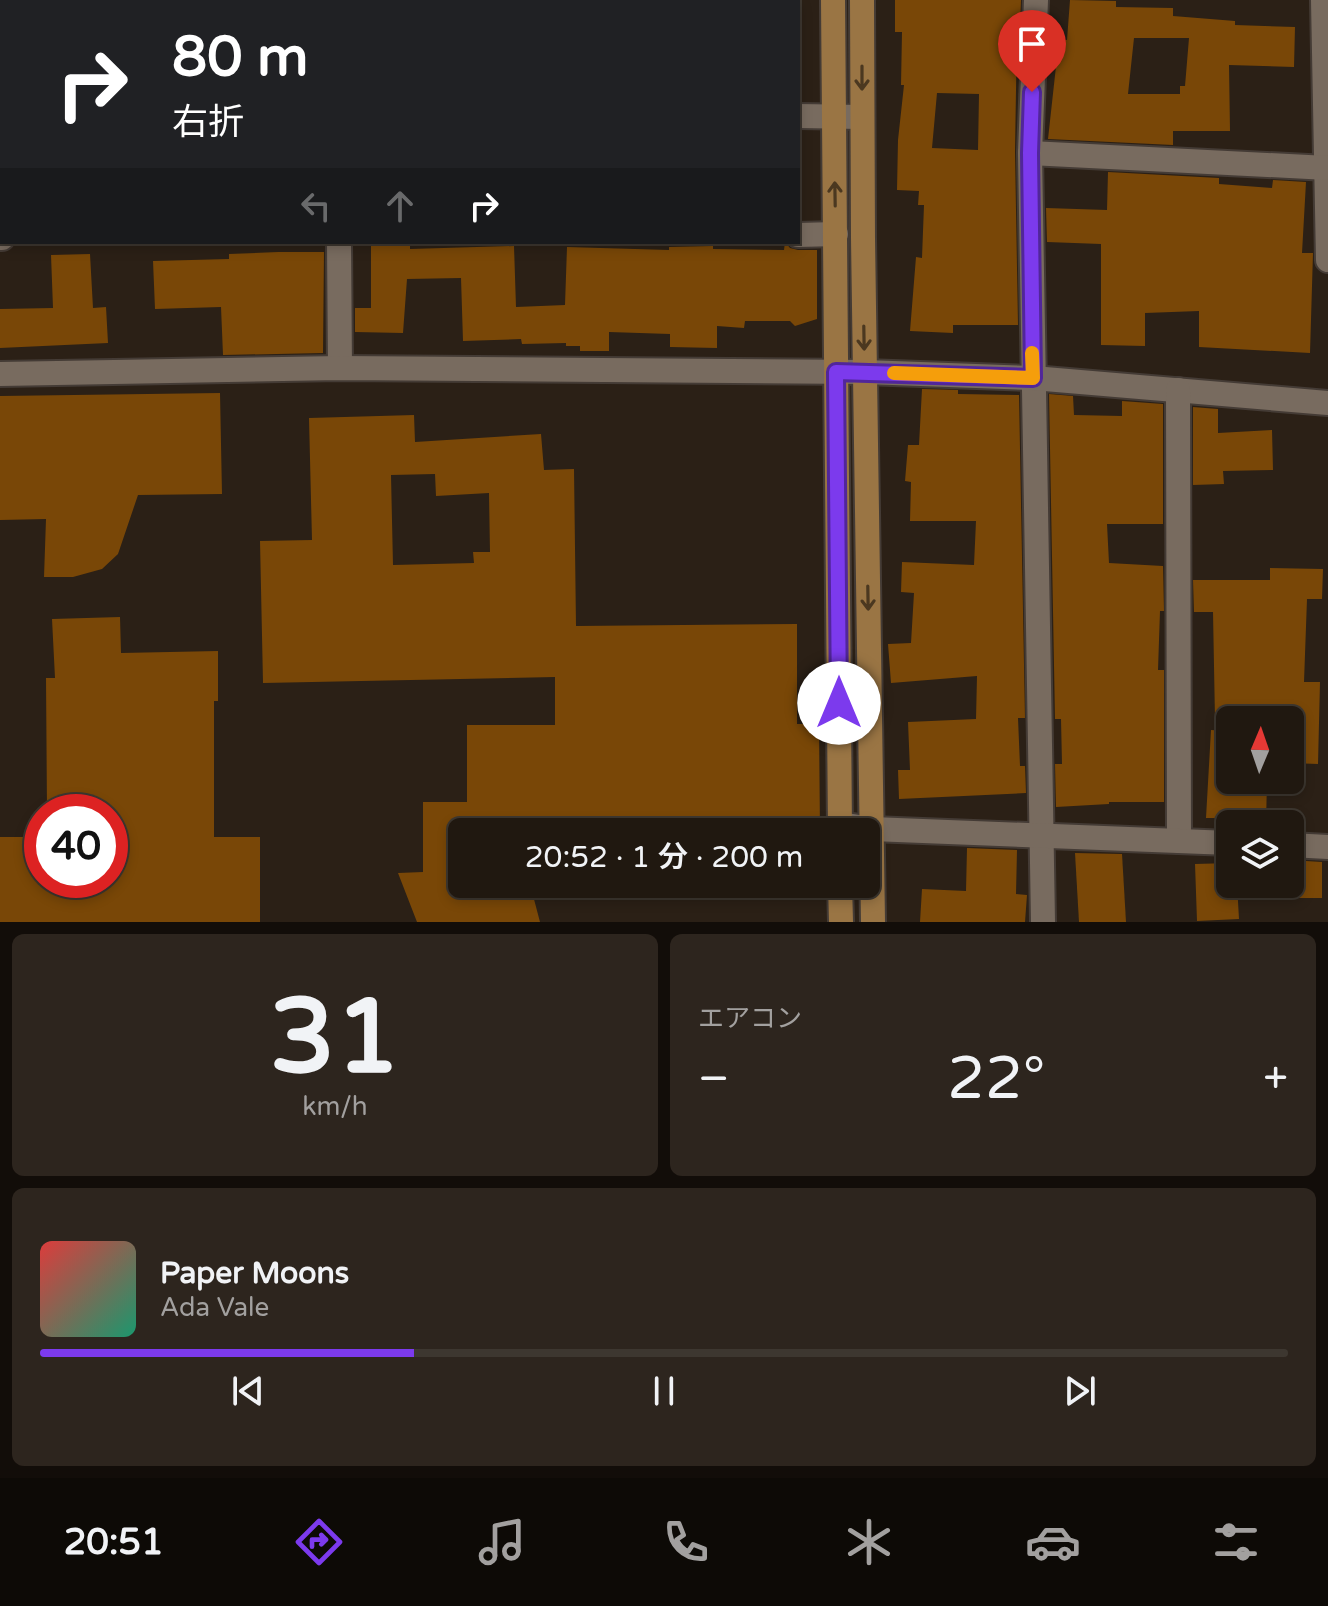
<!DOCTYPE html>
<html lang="ja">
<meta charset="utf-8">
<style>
:root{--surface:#201810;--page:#2d251e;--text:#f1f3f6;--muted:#a2a09f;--line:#3d3730;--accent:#7c3aed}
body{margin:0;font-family:"Varela Round","Noto Sans JP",sans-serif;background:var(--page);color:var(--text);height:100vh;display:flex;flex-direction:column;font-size:30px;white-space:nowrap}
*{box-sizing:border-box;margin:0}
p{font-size:26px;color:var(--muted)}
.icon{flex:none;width:44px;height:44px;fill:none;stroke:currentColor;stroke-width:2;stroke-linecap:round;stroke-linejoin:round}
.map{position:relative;height:922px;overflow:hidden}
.sheet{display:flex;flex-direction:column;gap:12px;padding:12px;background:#120d09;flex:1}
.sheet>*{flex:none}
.guide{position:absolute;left:0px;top:0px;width:800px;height:244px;box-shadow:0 4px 12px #0003,0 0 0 2px var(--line);background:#202124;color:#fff;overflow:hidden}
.needle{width:52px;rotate:2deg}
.fabs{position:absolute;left:1216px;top:706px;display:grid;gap:16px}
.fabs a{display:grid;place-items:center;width:88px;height:88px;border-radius:12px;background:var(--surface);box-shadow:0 4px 12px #0003,0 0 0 2px var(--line);font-size:40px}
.speed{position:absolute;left:24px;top:794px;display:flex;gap:16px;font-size:40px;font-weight:700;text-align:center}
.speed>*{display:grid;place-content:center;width:104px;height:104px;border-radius:50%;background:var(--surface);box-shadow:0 4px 12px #0003,0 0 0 2px var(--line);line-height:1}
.speed .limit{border:12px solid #d22;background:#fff;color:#111}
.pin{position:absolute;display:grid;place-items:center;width:68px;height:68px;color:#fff;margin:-82px -34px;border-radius:50% 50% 50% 0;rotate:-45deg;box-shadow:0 0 8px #0007}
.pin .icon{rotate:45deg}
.me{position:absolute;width:88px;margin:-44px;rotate:0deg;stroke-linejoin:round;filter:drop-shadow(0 0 6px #0008)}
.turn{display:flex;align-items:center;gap:28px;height:168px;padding:0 40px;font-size:36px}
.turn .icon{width:104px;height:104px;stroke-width:2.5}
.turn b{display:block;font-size:56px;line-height:68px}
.lanes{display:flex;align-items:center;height:76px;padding:0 40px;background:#0003;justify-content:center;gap:40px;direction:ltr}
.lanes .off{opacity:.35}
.big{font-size:60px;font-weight:600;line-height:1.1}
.sheet .card{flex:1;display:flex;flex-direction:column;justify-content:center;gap:12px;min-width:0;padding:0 28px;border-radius:12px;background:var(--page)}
.sheet .dial{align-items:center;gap:0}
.dial b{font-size:104px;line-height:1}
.song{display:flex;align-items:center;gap:24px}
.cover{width:96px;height:96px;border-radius:12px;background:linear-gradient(135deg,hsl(0 70% 55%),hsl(160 70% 35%))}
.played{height:8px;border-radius:4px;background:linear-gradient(90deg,var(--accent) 30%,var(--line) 30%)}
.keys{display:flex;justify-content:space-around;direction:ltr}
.heat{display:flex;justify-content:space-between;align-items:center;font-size:44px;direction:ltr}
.sheet .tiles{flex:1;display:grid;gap:12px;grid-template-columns:1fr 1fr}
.card:last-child{grid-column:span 2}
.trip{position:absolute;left:448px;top:818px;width:432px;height:80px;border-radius:12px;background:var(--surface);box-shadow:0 4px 12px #0003,0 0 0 2px var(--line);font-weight:600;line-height:80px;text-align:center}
.tabs{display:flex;height:128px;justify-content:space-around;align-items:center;background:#0d0a06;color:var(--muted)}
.tabs .icon{width:56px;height:56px}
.tabs .current{color:var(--accent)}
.tabs b{font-size:36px;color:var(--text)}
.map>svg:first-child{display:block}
.building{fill:#794707;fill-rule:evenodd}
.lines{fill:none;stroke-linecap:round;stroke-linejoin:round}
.street-casing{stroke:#443b35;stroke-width:28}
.secondary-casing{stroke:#443b35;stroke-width:28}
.street{stroke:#786b5f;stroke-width:24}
.secondary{stroke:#9a7544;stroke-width:24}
.oneway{stroke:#4b3820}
.route-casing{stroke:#51269a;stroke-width:20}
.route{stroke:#7c3aed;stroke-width:14}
.slow{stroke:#f59e0b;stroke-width:14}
</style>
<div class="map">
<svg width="1328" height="922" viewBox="0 0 1328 922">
<rect width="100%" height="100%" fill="#2b2016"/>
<g class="building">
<path d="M895,0H1021L1020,28H1017L1015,152L1018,325H953V333L910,331L916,257L922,258L924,205H918L919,191L897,190L898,140L904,85H901L902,32H895ZM937,93L979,94L978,150L932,148Z"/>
<path d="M1070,0L1116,1V7L1173,8V16L1235,21V25L1295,27L1294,67L1229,65L1230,131H1173V145L1048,139L1059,39L1067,40ZM1134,38H1189L1185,86H1180V94H1128Z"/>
<polygon points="1108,172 1219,178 1219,184 1272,188 1273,180 1306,182 1302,253 1313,253 1310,353 1199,347 1199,311 1145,313 1145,346 1101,345 1101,244 1047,242 1046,208 1107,210"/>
<polygon points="785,242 790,248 798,250 817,250 817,319 795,326 790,321 745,321 744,328 717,326 717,348 670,347 670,334 609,332 609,351 580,351 580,346 566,346 566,343 522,344 521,339 463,341 461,278 407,279 403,333 355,332 355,308 371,308 371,245 410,245 410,249 514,246 516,307 565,305 567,247 669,250 669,247 713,246 713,249 784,250"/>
<polygon points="278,252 324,252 323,353 223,355 221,307 155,309 153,261 229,259 229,254"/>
<polygon points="90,254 93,308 106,307 108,343 0,348 0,309 53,308 51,255"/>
<polygon points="922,389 958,390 958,394 1019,395 1025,718 1018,718 1020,766 1025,766 1026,793 899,799 898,770 910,770 908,722 976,719 977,676 891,683 888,644 911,643 914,593 901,592 902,562 974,565 976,521 910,521 911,482 905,481 908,445 919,445"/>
<polygon points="220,393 222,494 138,495 118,554 102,569 73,577 44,577 46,519 0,520 0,396"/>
<polygon points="1049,394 1073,396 1074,415 1122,416 1122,401 1163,404 1163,524 1107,524 1109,563 1163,566 1164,611 1160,611 1158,670 1164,670 1164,802 1109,802 1109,804 1056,807 1055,764 1062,764 1061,719 1055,719"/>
<polygon points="1193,407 1218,409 1218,433 1272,430 1273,470 1223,471 1224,484 1193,485"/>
<path d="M414,415L415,442L541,434L544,470L574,469L576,626L797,624V724H819L820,832H462V884H530L540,922H417L398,873L423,872V802H467V725H555V677L263,683L260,541L312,540L309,418ZM435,474L436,496L489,493L490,552H473L474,563L393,565L391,475Z"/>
<polygon points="1270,568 1323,569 1322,599 1307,599 1304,682 1320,682 1318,764 1290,763 1290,720 1215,720 1213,612 1194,612 1193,580 1270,580"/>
<polygon points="120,617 121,653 218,651 218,701 214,701 214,837 260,837 260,922 0,922 0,837 42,837 42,880 110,880 110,812 47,812 46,678 55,678 52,619"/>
<polygon points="1211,730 1230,731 1230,780 1267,780 1266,824 1239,824 1239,818 1206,818"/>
<polygon points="967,848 1017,850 1016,894 1027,895 1025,922 920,922 922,889 966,891"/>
<polygon points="1075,853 1122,854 1126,922 1079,922"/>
<polygon points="1290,860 1322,862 1322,898 1290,898"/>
<polygon points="1230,863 1230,884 1237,884 1239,919 1197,921 1195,864"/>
</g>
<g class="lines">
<defs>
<g id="street">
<polyline points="338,0 338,2"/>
<polyline points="1036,0 1030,153 1043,922"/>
<polyline points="1323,0 1328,260"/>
<polyline points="0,113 2,113"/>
<polyline points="798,116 862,117"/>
<polyline points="1030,153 1328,168"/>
<polyline points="798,235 836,234"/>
<polyline points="0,238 2,238"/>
<polyline points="339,242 340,368"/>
<polyline points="0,374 340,368 865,372 1033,378 1328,403"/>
<polyline points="1178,390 1179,841"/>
<polyline points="840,824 872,829 1230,843"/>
<polyline points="1290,845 1328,847"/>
</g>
<g id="secondary">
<polyline points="833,0 840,832"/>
<polyline points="862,0 863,238 873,922"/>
<polyline points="840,884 841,922"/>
</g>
</defs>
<use href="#street" class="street-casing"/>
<use href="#secondary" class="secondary-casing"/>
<use href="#street" class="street"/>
<use href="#secondary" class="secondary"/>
</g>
<defs><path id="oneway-shaft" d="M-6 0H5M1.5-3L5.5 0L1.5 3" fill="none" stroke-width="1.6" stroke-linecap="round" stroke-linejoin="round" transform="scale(2)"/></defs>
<g class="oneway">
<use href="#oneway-shaft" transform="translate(862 78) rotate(90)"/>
<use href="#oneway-shaft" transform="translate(835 194) rotate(-91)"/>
<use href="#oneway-shaft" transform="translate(864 338) rotate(89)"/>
<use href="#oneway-shaft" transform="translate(868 598) rotate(89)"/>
</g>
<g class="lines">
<defs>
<polyline id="route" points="839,703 836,372 1033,378 1030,153 1032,92"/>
</defs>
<use href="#route" class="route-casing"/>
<use href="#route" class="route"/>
<polyline class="slow" points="894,373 1033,378 1032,353"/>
</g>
</svg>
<div class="fabs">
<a><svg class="needle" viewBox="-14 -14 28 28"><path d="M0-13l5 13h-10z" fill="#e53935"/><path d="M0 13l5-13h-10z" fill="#a2a09f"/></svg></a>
<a><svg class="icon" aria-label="layers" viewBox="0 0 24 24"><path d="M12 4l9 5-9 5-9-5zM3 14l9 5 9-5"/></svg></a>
</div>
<div class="speed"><div class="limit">40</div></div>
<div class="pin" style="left:1032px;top:92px;background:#d93025"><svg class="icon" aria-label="arrive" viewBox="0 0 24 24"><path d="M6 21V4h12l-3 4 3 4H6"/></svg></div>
<svg class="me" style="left:839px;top:703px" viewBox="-20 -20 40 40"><circle r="19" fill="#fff"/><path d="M0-13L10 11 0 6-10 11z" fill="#7c3aed"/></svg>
<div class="trip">20:52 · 1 分 · 200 m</div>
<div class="guide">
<div class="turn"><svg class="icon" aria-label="right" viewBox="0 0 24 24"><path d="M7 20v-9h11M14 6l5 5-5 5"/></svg><div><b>80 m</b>右折</div></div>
<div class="lanes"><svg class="icon off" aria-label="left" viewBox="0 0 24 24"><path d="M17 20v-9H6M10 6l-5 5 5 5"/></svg><svg class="icon off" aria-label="ahead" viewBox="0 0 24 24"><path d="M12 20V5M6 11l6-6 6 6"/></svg><svg class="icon" aria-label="right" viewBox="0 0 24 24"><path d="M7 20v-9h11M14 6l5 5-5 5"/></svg></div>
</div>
</div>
<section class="sheet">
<div class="tiles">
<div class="card dial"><b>31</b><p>km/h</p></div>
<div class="card"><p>エアコン</p>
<div class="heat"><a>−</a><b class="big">22°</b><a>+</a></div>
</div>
<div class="card">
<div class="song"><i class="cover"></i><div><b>Paper Moons</b><p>Ada Vale</p></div></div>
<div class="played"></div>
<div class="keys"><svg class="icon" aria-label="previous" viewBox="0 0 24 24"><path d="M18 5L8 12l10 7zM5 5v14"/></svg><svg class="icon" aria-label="pause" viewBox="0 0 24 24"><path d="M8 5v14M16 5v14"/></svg><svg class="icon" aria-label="next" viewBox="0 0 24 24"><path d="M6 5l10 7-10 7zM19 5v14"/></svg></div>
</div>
</div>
</section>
<nav class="tabs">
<b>20:51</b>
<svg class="icon current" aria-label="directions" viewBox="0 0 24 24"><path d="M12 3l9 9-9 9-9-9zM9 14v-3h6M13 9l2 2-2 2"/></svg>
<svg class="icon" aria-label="music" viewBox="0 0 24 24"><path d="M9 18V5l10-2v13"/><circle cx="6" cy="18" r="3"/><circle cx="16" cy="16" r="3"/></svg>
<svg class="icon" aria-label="phone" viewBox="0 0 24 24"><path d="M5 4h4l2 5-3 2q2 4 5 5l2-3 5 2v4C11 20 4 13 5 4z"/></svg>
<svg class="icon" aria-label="climate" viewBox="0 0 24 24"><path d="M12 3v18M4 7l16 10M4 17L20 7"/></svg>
<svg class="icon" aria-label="car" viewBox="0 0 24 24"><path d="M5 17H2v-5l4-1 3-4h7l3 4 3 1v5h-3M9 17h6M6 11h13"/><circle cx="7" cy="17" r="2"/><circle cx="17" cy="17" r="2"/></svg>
<svg class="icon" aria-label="filters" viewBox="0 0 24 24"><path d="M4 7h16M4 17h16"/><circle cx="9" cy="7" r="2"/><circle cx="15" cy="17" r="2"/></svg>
</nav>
